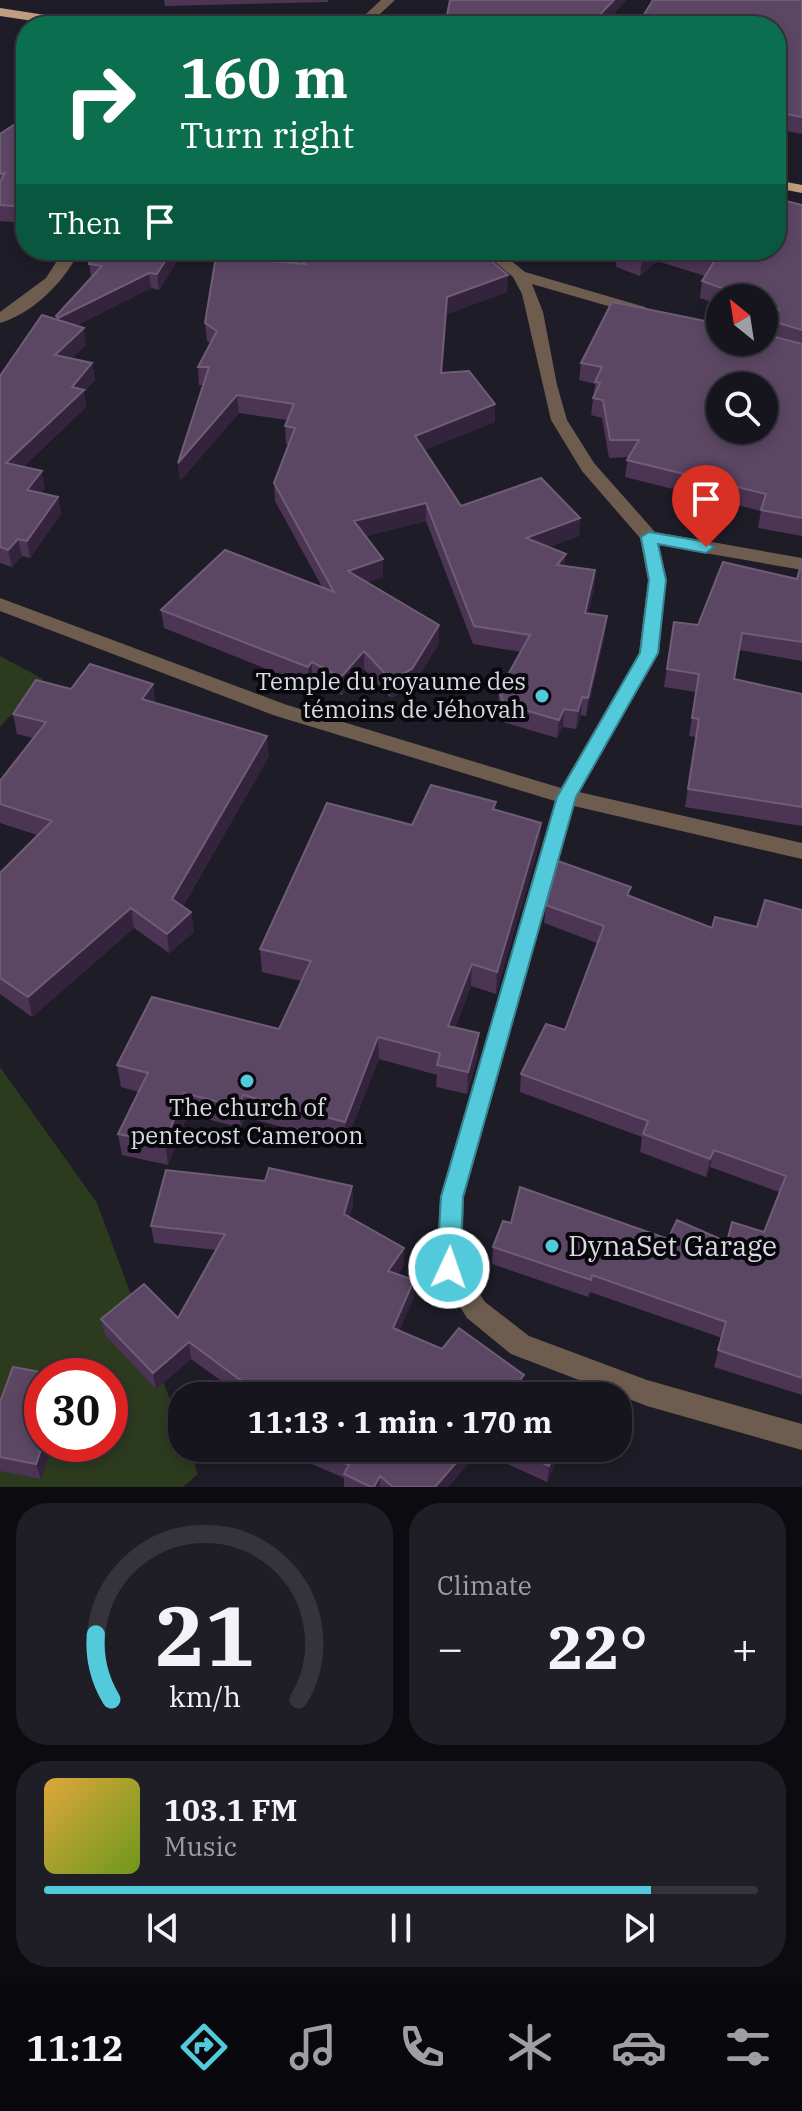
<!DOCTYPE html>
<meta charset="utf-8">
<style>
:root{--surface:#16151d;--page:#1f1e26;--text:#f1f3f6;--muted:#9e9fa4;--line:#35343b;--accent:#53cadc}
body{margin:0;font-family:"IBM Plex Serif",serif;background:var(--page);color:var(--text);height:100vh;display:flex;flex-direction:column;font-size:30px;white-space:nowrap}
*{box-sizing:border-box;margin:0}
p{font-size:26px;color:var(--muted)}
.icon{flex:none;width:44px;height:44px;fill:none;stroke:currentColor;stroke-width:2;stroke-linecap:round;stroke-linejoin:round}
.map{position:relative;height:1487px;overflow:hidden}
.details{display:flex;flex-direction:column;gap:16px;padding:16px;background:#0c0c10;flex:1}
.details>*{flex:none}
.guide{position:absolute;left:16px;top:16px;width:770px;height:244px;border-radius:32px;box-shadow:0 4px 12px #0003,0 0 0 2px var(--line);background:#0b6e4f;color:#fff;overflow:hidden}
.needle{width:52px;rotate:330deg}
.tools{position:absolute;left:706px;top:284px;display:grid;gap:16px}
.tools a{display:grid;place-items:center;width:72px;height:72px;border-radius:50%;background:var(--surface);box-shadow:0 4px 12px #0003,0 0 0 2px var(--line);font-size:40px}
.speed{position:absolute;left:24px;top:1358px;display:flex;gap:16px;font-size:40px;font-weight:700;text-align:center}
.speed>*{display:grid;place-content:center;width:104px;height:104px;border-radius:50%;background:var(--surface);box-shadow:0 4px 12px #0003,0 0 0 2px var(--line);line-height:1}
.speed .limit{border:12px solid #d22;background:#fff;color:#111}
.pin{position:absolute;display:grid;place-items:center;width:68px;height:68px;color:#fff;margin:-82px -34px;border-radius:50% 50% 50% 0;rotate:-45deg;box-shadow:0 0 8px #0007}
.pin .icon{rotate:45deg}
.me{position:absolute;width:88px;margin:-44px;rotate:3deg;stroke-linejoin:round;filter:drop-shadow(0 0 6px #0008)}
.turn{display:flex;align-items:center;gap:28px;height:168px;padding:0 32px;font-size:36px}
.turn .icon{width:104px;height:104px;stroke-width:2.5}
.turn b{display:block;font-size:56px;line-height:68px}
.then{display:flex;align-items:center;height:76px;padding:0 32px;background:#0003;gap:16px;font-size:30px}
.big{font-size:60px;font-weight:700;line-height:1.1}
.details .tile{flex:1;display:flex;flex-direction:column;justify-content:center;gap:12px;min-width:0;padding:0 28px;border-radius:32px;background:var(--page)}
.details .dial{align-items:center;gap:0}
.dial svg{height:208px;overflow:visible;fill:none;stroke:var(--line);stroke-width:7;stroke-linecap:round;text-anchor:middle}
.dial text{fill:var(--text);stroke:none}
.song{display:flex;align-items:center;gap:24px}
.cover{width:96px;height:96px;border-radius:12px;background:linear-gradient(135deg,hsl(40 70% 55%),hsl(80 70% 35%))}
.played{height:8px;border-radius:4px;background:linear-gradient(90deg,var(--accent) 85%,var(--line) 85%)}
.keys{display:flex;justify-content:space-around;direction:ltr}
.heat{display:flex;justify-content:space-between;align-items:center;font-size:44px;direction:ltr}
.details .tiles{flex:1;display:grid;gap:16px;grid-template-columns:1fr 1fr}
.tile:last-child{grid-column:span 2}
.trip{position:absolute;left:168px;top:1382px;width:464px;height:80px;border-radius:32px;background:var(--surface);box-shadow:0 4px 12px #0003,0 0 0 2px var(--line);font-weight:700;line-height:80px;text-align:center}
.dock{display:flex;height:128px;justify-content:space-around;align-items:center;background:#09080c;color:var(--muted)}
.dock .icon{width:56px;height:56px}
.dock .on{color:var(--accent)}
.dock b{font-size:36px;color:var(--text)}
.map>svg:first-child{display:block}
.green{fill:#2c3a1e;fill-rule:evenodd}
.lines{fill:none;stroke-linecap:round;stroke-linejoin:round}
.minor{fill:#6e5d4f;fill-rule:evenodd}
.major{fill:#c09d80;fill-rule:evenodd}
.wall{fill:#4c3455}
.shaded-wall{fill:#33233c}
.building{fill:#5b4664;stroke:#6f5d77;stroke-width:2;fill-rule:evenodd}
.route{fill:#53cadc;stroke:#36838f;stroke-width:2}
.poi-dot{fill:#53cadc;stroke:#08070c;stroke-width:3}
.labels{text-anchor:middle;stroke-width:8;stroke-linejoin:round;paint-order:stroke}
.poi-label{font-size:24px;fill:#dad8e1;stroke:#08070c;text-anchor:end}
.near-poi-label{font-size:28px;fill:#dad8e1;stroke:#08070c;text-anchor:start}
</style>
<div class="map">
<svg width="802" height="1487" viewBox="0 0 802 1487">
<rect width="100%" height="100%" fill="#1e1c27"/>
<g class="green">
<polygon points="0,656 43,679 0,727"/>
<path d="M0,1067L97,1203L182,1432V1448H188L198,1474L183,1487H0ZM42,1376H110V1444H42Z"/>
</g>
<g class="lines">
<g class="minor">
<polygon points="381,0 395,0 367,26 353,26"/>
<path d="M64,250H80C65,281 34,313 0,323V312L46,278Z"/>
<polygon points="481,250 498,250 525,272 645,307 647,310 639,315 532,284 543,312 557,385 567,420 594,463 655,532 802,558 802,570 659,545 666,580 659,653 579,792 802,843 802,859 574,806 464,1197 462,1266 485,1302 529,1336 647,1380 802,1424 802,1450 647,1406 511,1354 467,1318 436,1268 440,1197 555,801 273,715 0,611 0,598 287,705 561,788 639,653 648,580 640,538 582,471 551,420 522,294 513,277"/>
</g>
<g class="major">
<polygon points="0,8 91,22 97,26 66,26 0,16"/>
<polygon points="776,180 802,185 802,193 776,188"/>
</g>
</g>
<g class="wall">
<polygon points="164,0 328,0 328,2 165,6"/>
<polygon points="802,0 802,134 776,129 776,26"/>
<polygon points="26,117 26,223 0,221 0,134"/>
<polygon points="802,205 802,536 758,528 761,511 625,477 628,457 609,458 602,418 591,415 595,384 579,380 581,363 773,336 774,326 764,322 764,298 720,298 720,305 700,298 702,281 705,276 657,261 640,276 616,267 617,250 776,250"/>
<polygon points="277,250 478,250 507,292 447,314 442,373 495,422 424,450 461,506 580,518 579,536 549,547 565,566 595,570 594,588 588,613 605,634 586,716 581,715 576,729 563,727 557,738 503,722 498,709 499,691 521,652 473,644 426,521 366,536 383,577 367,582 439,625 439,643 412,687 391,698 364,669 342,695 312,680 309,686 164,628 161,610 322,587 275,501 274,483 288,445 286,444 285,426 287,420 239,413 180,481 178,463 203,385 199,385 198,367 211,343 207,341 205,323 287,263 277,253"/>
<polygon points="180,256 159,290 151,288 75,326 86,345 72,358 92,363 95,380 84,392 86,407 23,467 45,488 41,493 58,497 61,514 30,558 22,556 12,567 0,563 0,376 57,320 56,316 91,278 89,264"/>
<polygon points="802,561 802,661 739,650 734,679 802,694 802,826 685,807 696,737 689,736 696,692 664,687 674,622 698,625 797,579"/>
<polygon points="153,684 155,702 269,756 183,906 191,912 194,932 169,953 134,928 32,1017 0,994 0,873 37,835 0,823 0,781 33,738 17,734 13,714 71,689"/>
<polygon points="541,823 539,846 496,994 471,986 455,1028 478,1055 467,1094 436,1087 437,1075 379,1059 345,1144 245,1117 241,1128 188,1114 168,1165 122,1155 118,1134 139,1092 121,1087 117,1065 279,1029 301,981 262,972 260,949 412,825"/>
<polygon points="630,896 712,928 757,927 802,910 802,1395 714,1367 722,1338 590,1292 588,1297 492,1264 493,1247 511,1223 668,1239 727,1242 764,1232 779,1192 710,1167 706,1177 640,1152 642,1137 520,1092 521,1074 565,1030 597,943 544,923 546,905"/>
<polygon points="265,1181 352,1186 353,1204 349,1217 404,1265 398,1274 414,1280 414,1297 399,1331 555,1396 242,1396 191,1359 156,1389 105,1335 101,1319 178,1318 216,1250 154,1243 151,1226"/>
<polygon points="13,1367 41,1479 0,1471 0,1402"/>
<polygon points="275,1448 562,1448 547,1482 479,1451 448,1487 344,1487 344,1478"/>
</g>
<g class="shaded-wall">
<polygon points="614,0 627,0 603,26 589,26"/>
<polygon points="171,250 179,250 180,256 159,290 157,274"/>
<polygon points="653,250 658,250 657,261 640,276 642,259"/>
<polygon points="149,273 151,288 60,333 58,318"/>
<polygon points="508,275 507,292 447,314 441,391 447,297"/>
<polygon points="84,328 86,345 58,372 55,355"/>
<polygon points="92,363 95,380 84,392 86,407 9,480 6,463"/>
<polygon points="237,395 239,413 180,481 178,463"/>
<polygon points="495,404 495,422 415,454 415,436"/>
<polygon points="42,471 45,488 30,508 27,490"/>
<polygon points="58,497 61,514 30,558 27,541"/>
<polygon points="426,503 426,521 354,539 354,521"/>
<polygon points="580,518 579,536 525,556 526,538"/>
<polygon points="18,539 22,556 12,567 8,550"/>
<polygon points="566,554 564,572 557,565"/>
<polygon points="383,559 383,577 349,589 348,571"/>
<polygon points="595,570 594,588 583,631 585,613"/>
<polygon points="607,616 605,634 586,716 588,698"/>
<polygon points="439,625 439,643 412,687 391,698 391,680"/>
<polygon points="364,651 364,669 342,695 341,677"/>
<polygon points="312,662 312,680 309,686 308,667"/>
<polygon points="153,684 155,704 142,699"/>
<polygon points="582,697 581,715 576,729 578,711"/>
<polygon points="564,709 563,727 557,738 559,720"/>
<polygon points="267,736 269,756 175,919 172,899"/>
<polygon points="541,823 539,846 496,994 497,972"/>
<polygon points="131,908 134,928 32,1017 28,997"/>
<polygon points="191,912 194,932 169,953 167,934"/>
<polygon points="472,964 471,986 447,1048 448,1026"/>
<polygon points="479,1033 478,1055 467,1094 468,1072"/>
<polygon points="378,1037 379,1059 345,1144 345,1122"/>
<polygon points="184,1093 188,1114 168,1165 165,1143"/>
<polygon points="243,1095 245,1117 241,1128 239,1107"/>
<polygon points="714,1150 710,1167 706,1177 710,1159"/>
<polygon points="352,1186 353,1204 344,1231 344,1214"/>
<polygon points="404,1248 404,1265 388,1287 388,1271"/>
<polygon points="414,1280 414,1297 393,1345 393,1328"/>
<polygon points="189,1342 191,1359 156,1389 153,1373"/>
<polygon points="43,1444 52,1444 41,1479 36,1464"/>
<polygon points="469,1448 479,1448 479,1451 448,1487 435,1487"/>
<polygon points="557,1448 562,1448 547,1482 549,1466"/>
<polygon points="380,1476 380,1487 374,1487"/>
</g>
<g class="building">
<polygon points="450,0 614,0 589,26 445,25"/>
<polygon points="653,0 802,0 802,117 776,112 776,26 637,26"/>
<polygon points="26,117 26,207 0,205 0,182 5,173 0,174 0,134"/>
<polygon points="778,199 802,205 802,330 775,322 779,309 764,303 764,298 749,298 702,281 714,262 677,250 776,250 776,203"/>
<polygon points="89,250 172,250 157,274 149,273 58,318 56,316 102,266 89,264"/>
<polygon points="291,250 478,250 508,275 447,297 441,373 469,371 495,404 415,436 461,506 541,478 580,518 526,538 566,554 557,565 595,570 585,613 607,616 588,698 582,697 578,711 564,709 559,720 504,704 499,691 530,635 474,626 426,503 354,521 383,559 348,571 439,625 412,669 391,680 364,651 341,677 312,662 308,667 161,610 225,550 334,592 274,483 295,428 285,426 294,404 237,395 178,463 209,367 198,367 217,331 205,323 216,256 305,264"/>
<polygon points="618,250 653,250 642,259"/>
<path d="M612,302L720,324V342H764V334L802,344V518L761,510L766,494L627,460L639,440H610L603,400L593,398L600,383L595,382L602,367L581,363ZM720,386H764V430H720Z"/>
<polygon points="42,315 84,328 55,355 92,363 72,387 84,390 6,463 42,471 27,490 58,497 27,541 18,539 8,550 0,547 0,376"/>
<polygon points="802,561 802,642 742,633 734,679 802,694 802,807 688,789 699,719 692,718 699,674 667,669 674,622 698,625 723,562 797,579"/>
<polygon points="90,664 153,684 142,699 267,736 172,899 191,912 167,934 131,908 28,997 0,978 0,873 52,821 0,804 0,781 46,722 13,714 36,680 71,689"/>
<polygon points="431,785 496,802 493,809 541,823 497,972 472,964 448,1026 479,1033 468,1072 437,1065 440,1053 378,1037 345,1122 243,1095 239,1107 184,1093 165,1143 118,1134 148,1073 117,1065 152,997 279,1029 311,961 260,949 327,803 412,825"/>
<polygon points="558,861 631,887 627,895 712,928 715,917 757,927 765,900 802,910 802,1378 718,1350 726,1322 592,1275 591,1280 493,1247 503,1221 511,1223 520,1187 668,1239 677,1220 727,1242 732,1222 764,1232 786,1176 714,1150 710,1159 643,1134 648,1121 521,1074 546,1024 565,1030 604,926 546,905"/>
<polygon points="269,1168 352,1186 344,1214 404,1248 388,1271 414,1280 393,1328 442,1349 459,1328 524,1375 520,1380 555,1396 262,1396 189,1342 153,1373 101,1319 144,1284 178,1318 225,1234 151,1226 166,1170 265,1181"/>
<polygon points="13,1367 62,1376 42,1376 43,1444 36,1464 0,1457 0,1402"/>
<polygon points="309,1448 469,1448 435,1487 393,1487 380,1476 374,1487 371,1487 344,1474 349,1465"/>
<polygon points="508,1448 557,1448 549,1466"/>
</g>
<polygon class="route" points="649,532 706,542 714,547 706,553 658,544 666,580 658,653 576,797 463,1197 460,1268 457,1275 449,1278 441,1275 437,1268 441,1197 557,797 640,653 649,580 641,537"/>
<g class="poi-dot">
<circle cx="542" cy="696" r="8"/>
<circle cx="247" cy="1081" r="8"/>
<circle cx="552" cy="1246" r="8"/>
</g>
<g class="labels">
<g class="poi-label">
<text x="526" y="690">Temple du royaume des<tspan x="526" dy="28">témoins de Jéhovah</tspan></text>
<text x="247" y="1116" text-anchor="middle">The church of<tspan x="247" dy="28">pentecost Cameroon</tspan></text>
</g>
<g class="near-poi-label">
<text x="568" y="1256">DynaSet Garage</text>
</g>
</g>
</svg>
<div class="tools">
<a><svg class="needle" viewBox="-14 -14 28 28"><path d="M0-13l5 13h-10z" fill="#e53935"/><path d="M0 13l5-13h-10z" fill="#9e9fa4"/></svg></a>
<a><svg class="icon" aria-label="search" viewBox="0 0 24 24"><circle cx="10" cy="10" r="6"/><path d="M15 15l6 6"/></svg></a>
</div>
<div class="speed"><div class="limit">30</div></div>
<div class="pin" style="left:706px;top:547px;background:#d93025"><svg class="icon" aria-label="arrive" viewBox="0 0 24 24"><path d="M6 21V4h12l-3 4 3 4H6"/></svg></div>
<svg class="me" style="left:449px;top:1268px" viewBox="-20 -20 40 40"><circle r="17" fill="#53cadc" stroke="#fff" stroke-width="3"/><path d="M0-11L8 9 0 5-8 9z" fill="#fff"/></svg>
<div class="trip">11:13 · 1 min · 170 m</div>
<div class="guide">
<div class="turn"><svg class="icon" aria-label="right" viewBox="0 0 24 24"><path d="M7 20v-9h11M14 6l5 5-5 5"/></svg><div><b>160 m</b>Turn right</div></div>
<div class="then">Then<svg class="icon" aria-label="arrive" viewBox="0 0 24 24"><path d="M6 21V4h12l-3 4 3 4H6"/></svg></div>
</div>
</div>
<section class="details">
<div class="tiles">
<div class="tile dial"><svg viewBox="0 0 100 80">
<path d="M14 69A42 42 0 1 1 86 69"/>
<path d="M14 69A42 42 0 0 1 8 44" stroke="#53cadc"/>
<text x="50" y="56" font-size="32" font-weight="700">21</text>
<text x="50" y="72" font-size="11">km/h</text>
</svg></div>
<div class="tile"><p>Climate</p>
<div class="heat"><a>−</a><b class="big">22°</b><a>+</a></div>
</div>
<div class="tile">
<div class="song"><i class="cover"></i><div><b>103.1 FM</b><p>Music</p></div></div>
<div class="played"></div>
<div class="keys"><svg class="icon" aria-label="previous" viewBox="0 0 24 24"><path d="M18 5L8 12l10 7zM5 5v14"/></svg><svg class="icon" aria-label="pause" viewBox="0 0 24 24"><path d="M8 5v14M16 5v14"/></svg><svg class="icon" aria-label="next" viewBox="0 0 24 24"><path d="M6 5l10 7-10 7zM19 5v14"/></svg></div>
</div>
</div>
</section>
<nav class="dock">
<b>11:12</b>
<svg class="icon on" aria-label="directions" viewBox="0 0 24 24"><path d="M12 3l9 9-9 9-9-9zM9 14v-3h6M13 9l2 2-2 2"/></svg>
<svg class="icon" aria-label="music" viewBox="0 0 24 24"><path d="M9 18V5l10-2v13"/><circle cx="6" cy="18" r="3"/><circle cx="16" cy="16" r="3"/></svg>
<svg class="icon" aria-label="phone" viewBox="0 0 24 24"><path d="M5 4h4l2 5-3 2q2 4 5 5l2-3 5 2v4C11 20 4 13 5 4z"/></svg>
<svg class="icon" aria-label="climate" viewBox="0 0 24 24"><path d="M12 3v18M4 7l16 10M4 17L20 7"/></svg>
<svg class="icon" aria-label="car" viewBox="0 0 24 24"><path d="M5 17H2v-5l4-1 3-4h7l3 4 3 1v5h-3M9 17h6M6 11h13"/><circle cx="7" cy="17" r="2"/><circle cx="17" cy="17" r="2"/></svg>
<svg class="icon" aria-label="filters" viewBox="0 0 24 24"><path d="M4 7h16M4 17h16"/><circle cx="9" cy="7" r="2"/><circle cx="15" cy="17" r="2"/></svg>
</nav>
